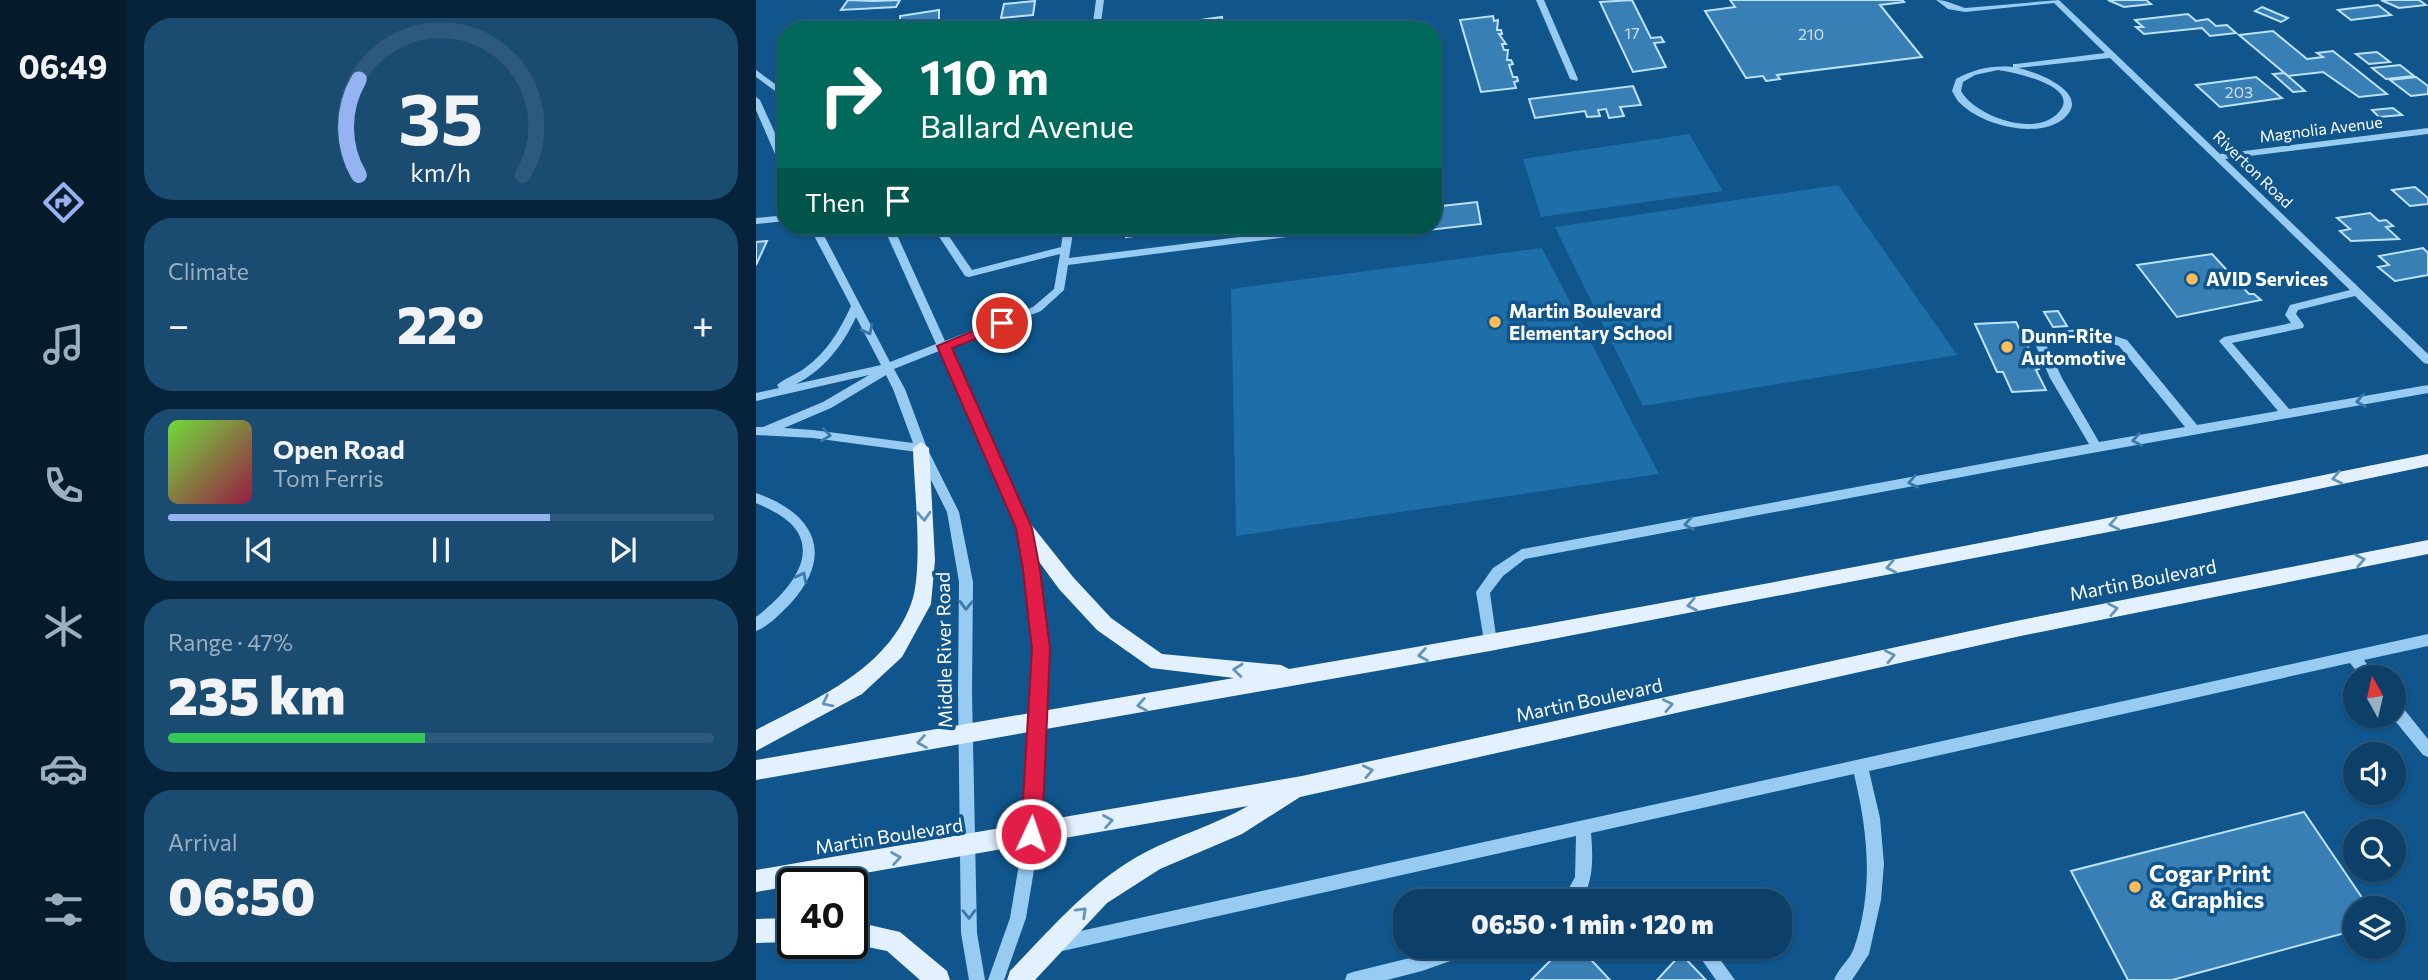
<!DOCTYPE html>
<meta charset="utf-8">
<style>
:root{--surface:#0c4069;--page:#1a4b71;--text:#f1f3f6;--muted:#9aafc0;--line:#2c597d;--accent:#95b2f1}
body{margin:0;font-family:Commissioner,sans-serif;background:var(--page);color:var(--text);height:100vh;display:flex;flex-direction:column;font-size:26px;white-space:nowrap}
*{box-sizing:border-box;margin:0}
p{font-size:23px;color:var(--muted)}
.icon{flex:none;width:38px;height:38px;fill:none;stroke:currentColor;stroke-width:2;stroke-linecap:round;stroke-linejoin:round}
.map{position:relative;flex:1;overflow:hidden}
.drawer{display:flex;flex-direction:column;gap:18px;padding:18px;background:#07233a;width:630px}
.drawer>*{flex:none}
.hud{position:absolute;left:21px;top:21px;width:665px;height:214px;border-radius:28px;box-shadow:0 2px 5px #0004,0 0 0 2px var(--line);background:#00695c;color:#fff;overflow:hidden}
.needle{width:46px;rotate:352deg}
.controls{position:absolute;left:1587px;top:665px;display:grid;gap:14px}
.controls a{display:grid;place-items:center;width:63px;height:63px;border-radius:50%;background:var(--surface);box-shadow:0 2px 5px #0004,0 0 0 2px var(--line);font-size:35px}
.speed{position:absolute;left:21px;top:868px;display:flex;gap:14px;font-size:35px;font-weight:700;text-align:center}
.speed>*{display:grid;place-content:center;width:91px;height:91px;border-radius:50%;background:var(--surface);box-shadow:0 2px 5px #0004,0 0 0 2px var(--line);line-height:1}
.speed .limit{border:4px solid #111;border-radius:10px;background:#fff;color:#111}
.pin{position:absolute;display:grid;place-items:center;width:60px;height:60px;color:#fff;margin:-30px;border:4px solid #fff;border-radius:50%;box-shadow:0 2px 7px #0007}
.me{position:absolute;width:77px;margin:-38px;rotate:3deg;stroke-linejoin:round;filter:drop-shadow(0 0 5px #0008)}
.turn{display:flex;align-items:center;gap:24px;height:147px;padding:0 28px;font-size:32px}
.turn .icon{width:91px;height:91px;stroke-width:2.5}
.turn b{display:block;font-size:49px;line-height:60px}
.then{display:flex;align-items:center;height:66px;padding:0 28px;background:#0003;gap:14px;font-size:26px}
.big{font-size:52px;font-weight:800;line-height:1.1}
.drawer .tile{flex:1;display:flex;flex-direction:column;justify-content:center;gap:10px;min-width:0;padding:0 24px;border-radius:28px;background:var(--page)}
.drawer .dial{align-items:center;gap:0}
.dial svg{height:182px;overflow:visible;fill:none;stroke:var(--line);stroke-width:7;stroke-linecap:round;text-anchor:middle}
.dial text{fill:var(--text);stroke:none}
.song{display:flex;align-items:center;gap:21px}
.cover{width:84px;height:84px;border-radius:10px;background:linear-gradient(135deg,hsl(100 70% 55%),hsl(340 70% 35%))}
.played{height:7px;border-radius:4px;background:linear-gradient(90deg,var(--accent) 70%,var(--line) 70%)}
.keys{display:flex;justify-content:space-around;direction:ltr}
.heat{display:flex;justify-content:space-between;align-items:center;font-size:38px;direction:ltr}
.charge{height:10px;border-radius:5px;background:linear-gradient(90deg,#34c759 47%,var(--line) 0)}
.trip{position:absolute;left:637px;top:889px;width:399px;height:70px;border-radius:28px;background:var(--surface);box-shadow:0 2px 5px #0004,0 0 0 2px var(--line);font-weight:800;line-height:70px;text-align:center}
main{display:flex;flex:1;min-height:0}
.tabs{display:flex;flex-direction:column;width:126px;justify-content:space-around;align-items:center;background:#051a2a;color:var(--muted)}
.tabs .icon{width:49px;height:49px}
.tabs .selected{color:var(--accent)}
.tabs b{font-size:32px;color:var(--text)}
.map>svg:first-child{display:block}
.green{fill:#1e6eaa}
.building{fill:#387fb6;stroke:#bee2fd;stroke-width:2}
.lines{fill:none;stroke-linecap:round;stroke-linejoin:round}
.minor{fill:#97cbf2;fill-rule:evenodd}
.major{fill:#e3f1ff;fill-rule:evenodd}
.oneway{stroke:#3878ab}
.oneway2{stroke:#6493ba}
.route{fill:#e11d48;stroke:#92132f;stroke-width:2}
.poi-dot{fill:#ffbc59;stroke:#10558c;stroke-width:2.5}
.labels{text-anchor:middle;stroke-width:7;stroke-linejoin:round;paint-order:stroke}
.number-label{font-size:16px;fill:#cddfed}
.far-street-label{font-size:16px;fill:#fff;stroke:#10558c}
.poi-label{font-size:19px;font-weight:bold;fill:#fff;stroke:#10558c;text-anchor:start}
.street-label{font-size:19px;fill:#fff;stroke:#10558c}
.near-poi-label{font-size:23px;font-weight:bold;fill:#fff;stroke:#10558c;text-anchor:start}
</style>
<main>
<nav class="tabs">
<b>06:49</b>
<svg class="icon selected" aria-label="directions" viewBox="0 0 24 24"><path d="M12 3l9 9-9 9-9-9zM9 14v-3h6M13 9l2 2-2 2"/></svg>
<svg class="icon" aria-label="music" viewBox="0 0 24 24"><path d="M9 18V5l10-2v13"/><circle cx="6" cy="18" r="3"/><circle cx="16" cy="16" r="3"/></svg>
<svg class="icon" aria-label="phone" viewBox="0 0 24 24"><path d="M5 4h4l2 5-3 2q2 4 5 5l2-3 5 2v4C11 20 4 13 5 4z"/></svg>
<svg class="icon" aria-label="climate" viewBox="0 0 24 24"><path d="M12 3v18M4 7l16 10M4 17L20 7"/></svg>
<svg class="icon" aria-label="car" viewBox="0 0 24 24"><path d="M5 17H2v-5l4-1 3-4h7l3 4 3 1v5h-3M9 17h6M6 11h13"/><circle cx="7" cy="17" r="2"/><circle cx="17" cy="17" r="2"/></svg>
<svg class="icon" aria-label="filters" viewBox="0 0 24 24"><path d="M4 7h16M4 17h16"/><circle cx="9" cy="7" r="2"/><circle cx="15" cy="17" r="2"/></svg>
</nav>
<section class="drawer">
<div class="tile dial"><svg viewBox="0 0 100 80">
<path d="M14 69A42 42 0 1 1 86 69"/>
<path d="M14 69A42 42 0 0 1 14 27" stroke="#95b2f1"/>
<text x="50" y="56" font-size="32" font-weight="700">35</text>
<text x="50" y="72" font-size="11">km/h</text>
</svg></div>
<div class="tile"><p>Climate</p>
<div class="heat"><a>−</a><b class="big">22°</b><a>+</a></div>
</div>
<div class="tile">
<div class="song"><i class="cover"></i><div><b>Open Road</b><p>Tom Ferris</p></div></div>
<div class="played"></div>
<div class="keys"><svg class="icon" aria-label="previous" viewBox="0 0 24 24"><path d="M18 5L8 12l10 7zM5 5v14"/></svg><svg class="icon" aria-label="pause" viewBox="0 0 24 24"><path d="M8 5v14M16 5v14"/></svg><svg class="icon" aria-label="next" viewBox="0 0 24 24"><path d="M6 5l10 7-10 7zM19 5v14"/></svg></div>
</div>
<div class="tile"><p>Range · 47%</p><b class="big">235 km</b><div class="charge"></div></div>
<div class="tile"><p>Arrival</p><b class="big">06:50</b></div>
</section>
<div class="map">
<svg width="1672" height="980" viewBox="0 0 1672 980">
<rect width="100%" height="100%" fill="#10558c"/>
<g class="green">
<polygon points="933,134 967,191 785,217 767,159"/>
<polygon points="1082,185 1201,355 887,406 799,227"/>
<polygon points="786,248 903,474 480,536 475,289"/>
</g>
<g class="building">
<polygon points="92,0 117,1 144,0 140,7 85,10"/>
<polygon points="876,0 895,38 905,37 908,42 898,43 910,67 877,72 844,2"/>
<polygon points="974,0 1146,0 1148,2 1124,5 1166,57 1021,75 1024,79 1010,81 1007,76 990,78 949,11 979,7"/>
<polygon points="1352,0 1390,0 1395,4 1368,7"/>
<polygon points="1625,0 1663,0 1670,5 1643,8"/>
<polygon points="279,1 277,15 245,18 248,4"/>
<polygon points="1622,5 1635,15 1595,20 1582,10"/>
<polygon points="1506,7 1532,18 1525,22 1499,11"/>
<polygon points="183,10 183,28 144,30 144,16"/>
<polygon points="1432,14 1440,21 1452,19 1460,26 1471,25 1480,33 1454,36 1446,28 1388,34 1380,27 1387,27 1379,20"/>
<polygon points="737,16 738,21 742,20 741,30 745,30 746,34 743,34 750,44 746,44 748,50 752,50 751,60 755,60 757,64 753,65 757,77 761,77 762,81 758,82 760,88 725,92 704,20"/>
<polygon points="466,17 467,27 474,26 474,30 410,30 409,26 417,24"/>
<polygon points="105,20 103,25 110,24 107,30 62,30 66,29 71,23"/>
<polygon points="1517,31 1551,59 1567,57 1561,53 1577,51 1631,94 1603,97 1567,72 1532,76 1483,35"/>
<polygon points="1621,52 1634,62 1613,64 1600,54"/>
<polygon points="1644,65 1658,76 1630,79 1616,68"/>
<polygon points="1528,73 1532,76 1549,91 1537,92 1517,74"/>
<polygon points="1500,77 1526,98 1464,107 1440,85"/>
<polygon points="1660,77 1672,86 1672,94 1655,96 1634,80"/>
<polygon points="877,86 885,105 864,107 868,116 853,118 850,109 842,110 844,116 831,117 829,111 779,118 773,99"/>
<polygon points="1637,108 1646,115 1623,117 1616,110"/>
<polygon points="1659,187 1672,198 1672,204 1654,206 1636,190"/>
<polygon points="721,202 725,224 673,230 672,226 677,226 677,207"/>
<polygon points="1614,213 1623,221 1630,220 1637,226 1630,227 1643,239 1595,241 1584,231 1594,229 1581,218"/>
<polygon points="371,226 452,226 370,237"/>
<polygon points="11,241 0,265 0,242"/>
<polygon points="1667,248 1672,253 1672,275 1639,281 1622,267 1633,265 1623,256"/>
<polygon points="1456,254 1493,294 1498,294 1505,300 1421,317 1381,265"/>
<polygon points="1302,311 1311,326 1297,327 1288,312"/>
<polygon points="1260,322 1283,369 1280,370 1290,390 1256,392 1247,372 1241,372 1219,324"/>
<polygon points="1548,812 1613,908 1600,908 1600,930 1416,980 1372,980 1315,871"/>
<polygon points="808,947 823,947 854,980 775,980"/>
<polygon points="925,954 950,980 901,980"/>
</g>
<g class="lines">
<g class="minor">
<polygon points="340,0 348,0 344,30 336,30"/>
<polygon points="780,0 788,0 822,79 821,81 814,79"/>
<path d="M1180,0C1191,0 1199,5 1209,8L1303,0L1464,154L1672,128V134L1469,159L1672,354V364L1668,363L1599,296L1542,310L1540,314L1548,325L1547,328L1476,343L1533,409L1672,385V393L1275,464L769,559L747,576L734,593L741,643L739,647L734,649L729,647L720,592L737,568L766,549L1333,444L1294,378L1277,339L1278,336L1332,327L1371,340L1441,425L1522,411L1463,341L1468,337L1535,323L1529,315L1534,305L1594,290L1354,58L1262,68C1281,72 1339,94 1306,120C1280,139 1226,125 1205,104C1201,101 1199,96 1196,91L1200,79C1218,69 1236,65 1257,67V64H1260L1349,53L1298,3L1209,12L1192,9ZM1242,70C1256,72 1328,86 1302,113C1279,138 1219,116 1205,91L1207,82L1219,75ZM1332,335L1363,346L1429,427L1343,442L1306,378L1289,342Z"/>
<polygon points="0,70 30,92 30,99 0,77"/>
<polygon points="0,97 4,100 30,157 30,171 25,168 0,110"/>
<polygon points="30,215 30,221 0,224 0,218"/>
<path d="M53,226H63L134,362L180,344L127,226H137L189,341L277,307L298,289L304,254L213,277L209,276L176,226H186L216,270L305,247L308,226H318L313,258L572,226H599L594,229L312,265L308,290L285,311L192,348L274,528L286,592L292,649L284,834L270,918L248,980H232L254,918L268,834L278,649L272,592L262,528L183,351L138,369L149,389L171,448L203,512L217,582L216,693L221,933L229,980H213L205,933L202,693L203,582L191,512L161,452L57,438L0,435V427H7L67,402L113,375L0,401V393L23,388L21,385C29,378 41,374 49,368C71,352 84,330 95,306ZM100,317L125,365L40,384C68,370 87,345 100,317ZM130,375L137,389L157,443L57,430L28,428L75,408Z"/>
<path d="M0,493C58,513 80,554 34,604C24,614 13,626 0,631V617C24,599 66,559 37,526C27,515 13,509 0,503Z"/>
<path d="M1672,634V646L1608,660L1620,677H1605L1594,663L1113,771L1124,818L1128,864L1125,900L1113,954L1096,980H1078C1082,968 1094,960 1098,948C1118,889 1112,833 1098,774L835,833C837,857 838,880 825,901H806L819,877L820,836L302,952L296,950L294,944L296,938L302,936Z"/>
<polygon points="1638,702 1643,703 1672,739 1672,757 1667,755 1635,716 1638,716"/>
<polygon points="688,947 719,947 717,953 666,971 631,980 589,980 591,974 597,972 666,955"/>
<polygon points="937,947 955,947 979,980 960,980"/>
</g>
<g class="major">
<path d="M165,442L173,448L179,560L175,604L146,657L106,694L0,751V730C59,699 130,671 155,604C168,570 158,487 157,448Z"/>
<path d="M1672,454V466L1405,522L734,651L0,780V760L478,678L395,668L341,630L303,589L262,533L259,528L262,523H274L317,577L355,618L406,654L525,665L533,669C914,604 1293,531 1672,454Z"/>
<path d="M1672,540V554L1260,637L544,797L486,834L404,869L351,903L279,980H251L254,971C296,928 334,882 388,853C422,835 459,825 492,806L0,892V870L546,776L1260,621Z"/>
<polygon points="37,918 37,942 0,943 0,919"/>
<polygon points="96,921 144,932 191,971 194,980 164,980 131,951 92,943 96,943"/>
</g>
</g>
<defs><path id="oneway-chevron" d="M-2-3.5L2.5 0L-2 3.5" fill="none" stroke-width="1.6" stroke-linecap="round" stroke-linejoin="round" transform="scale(1.75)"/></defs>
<g class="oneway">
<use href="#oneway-chevron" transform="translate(112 330) rotate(62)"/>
<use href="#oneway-chevron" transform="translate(1605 401) rotate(170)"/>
<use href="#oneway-chevron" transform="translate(70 435) rotate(6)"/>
<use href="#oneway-chevron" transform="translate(1381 440) rotate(170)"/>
<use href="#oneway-chevron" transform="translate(1157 482) rotate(169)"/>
<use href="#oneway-chevron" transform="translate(933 524) rotate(170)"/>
<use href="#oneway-chevron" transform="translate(46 577) rotate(-62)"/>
<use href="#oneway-chevron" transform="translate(210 605) rotate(91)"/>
<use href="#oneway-chevron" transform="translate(213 914) rotate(89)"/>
</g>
<g class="oneway2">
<use href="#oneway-chevron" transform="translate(1581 478) rotate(168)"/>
<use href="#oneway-chevron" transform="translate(168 516) rotate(87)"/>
<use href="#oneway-chevron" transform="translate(1358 524) rotate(169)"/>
<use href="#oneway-chevron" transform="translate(1604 560) rotate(-11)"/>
<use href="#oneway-chevron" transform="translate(1135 567) rotate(169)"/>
<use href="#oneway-chevron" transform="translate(936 605) rotate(169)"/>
<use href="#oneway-chevron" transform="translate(1357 609) rotate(-11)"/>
<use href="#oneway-chevron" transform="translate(667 655) rotate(170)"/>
<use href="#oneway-chevron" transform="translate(1134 656) rotate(-12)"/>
<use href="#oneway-chevron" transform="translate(482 670) rotate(-174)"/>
<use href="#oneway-chevron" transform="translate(71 702) rotate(153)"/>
<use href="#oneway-chevron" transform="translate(386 705) rotate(170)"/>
<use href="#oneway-chevron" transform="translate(912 705) rotate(-12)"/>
<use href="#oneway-chevron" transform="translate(166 742) rotate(171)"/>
<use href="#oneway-chevron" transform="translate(612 771) rotate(-12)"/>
<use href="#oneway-chevron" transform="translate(352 821) rotate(-10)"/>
<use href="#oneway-chevron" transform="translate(140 858) rotate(-9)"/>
<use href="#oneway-chevron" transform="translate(326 912) rotate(-44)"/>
</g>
<polygon class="route" points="246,319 250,320 250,327 196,348 276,528 284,570 294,649 286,834 283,841 275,844 268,841 265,834 276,649 267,570 260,528 181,346"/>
<g class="poi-dot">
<circle cx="1436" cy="279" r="7"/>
<circle cx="739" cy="322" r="7"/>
<circle cx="1251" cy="347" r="7"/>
<circle cx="1379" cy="887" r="7"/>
</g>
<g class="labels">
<g class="number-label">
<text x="876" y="39">17</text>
<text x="1055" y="40">210</text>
<text x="1483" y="98">203</text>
</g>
<g class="far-street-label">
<text transform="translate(1565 129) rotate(-7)" y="6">Magnolia Avenue</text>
<text transform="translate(1497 169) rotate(44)" y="6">Riverton Road</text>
</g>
<g class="poi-label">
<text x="1450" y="286">AVID Services</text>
<text x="753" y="318">Martin Boulevard<tspan x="753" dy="22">Elementary School</tspan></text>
<text x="1265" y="343">Dunn-Rite<tspan x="1265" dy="22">Automotive</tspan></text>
</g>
<g class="street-label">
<text transform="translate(1387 580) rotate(-11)" y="7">Martin Boulevard</text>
<text transform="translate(188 650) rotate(-91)" y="7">Middle River Road</text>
<text transform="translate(833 700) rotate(-12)" y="7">Martin Boulevard</text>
<text transform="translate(133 836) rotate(-9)" y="7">Martin Boulevard</text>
</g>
<g class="near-poi-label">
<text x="1393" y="882">Cogar Print<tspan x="1393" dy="26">&amp; Graphics</tspan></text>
</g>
</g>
</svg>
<div class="controls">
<a><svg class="needle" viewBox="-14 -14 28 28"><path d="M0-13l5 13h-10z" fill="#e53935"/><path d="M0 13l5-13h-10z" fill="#9aafc0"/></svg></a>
<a><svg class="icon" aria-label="sound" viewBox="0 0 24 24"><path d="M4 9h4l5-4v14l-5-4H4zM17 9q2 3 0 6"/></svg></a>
<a><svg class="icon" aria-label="search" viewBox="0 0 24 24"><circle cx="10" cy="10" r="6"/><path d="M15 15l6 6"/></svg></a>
<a><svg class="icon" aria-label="layers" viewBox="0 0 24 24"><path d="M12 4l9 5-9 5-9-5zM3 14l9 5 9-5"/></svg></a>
</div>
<div class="speed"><div class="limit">40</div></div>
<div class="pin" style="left:246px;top:323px;background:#d93025"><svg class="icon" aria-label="arrive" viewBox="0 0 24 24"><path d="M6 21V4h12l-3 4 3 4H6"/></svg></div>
<svg class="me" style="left:275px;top:834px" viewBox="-20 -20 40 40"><circle r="17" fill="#e11d48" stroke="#fff" stroke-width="3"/><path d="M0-11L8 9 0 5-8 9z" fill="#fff"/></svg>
<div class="trip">06:50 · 1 min · 120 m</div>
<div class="hud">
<div class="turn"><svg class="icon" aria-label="right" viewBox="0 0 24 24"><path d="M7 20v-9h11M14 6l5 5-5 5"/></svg><div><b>110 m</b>Ballard Avenue</div></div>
<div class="then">Then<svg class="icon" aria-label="arrive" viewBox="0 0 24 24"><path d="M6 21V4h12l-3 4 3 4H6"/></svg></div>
</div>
</div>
</main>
